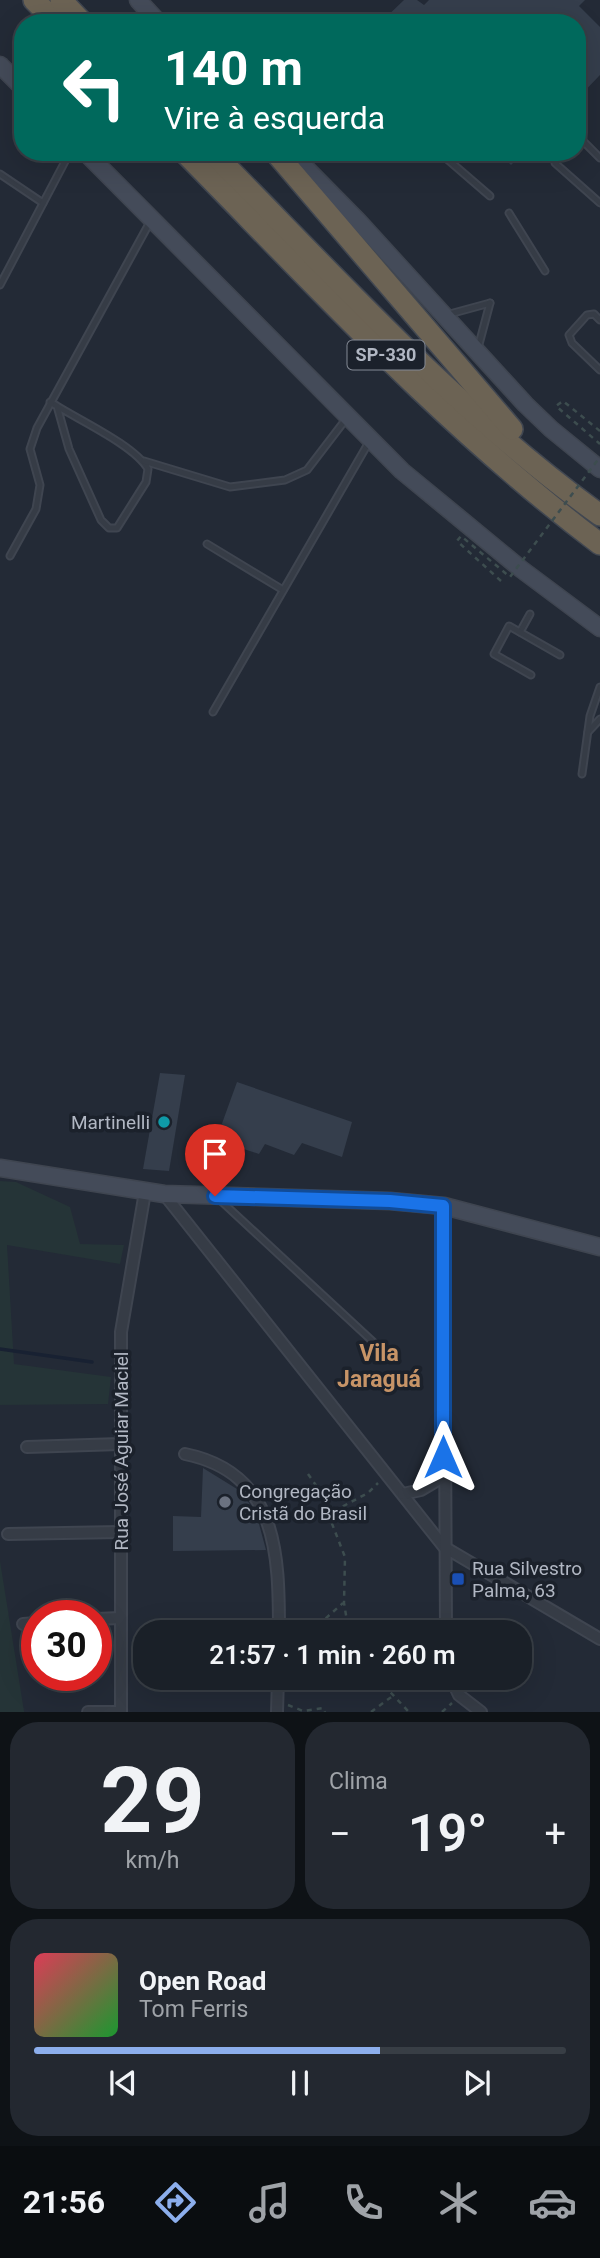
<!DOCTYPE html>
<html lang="pt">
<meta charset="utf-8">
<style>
:root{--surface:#1a2028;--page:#232830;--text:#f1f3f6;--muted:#9fa3a8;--line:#383e45;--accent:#8caeec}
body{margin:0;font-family:Roboto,sans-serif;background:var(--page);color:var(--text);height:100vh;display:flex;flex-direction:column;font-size:26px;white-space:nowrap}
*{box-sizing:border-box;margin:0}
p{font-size:23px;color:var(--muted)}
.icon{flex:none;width:38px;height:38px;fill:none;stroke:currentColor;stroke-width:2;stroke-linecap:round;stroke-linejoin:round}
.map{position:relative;height:1712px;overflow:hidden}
.drawer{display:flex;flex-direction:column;gap:10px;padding:10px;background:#0e1216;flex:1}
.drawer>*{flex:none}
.top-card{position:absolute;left:14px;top:14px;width:572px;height:147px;border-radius:28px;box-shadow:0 7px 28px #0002,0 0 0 2px var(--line);background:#00695c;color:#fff;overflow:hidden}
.speed{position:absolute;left:21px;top:1600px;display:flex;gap:14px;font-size:35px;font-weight:700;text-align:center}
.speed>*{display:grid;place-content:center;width:91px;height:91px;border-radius:50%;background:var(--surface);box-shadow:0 7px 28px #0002,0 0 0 2px var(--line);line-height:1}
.speed .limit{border:10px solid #d22;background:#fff;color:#111}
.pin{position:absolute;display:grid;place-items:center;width:60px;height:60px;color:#fff;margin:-72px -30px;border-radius:50% 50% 50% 0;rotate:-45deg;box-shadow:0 0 7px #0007}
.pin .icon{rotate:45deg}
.me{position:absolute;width:77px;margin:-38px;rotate:0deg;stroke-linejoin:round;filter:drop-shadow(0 0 5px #0008)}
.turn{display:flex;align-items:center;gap:24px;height:147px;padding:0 35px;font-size:32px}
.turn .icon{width:91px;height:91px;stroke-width:2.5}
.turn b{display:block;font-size:49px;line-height:60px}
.big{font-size:52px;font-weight:600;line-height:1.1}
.drawer .card{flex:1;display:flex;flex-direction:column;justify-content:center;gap:10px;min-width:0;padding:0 24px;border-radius:28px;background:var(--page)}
.drawer .dial{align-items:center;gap:0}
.dial b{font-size:91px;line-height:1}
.song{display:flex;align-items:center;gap:21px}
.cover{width:84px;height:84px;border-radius:10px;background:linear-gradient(135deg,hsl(350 70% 55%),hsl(130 70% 35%))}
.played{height:7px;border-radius:4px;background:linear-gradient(90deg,var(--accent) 65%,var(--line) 65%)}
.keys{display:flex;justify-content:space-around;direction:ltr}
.heat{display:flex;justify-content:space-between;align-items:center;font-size:38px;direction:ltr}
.drawer .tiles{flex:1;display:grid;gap:10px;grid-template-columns:1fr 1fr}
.card:last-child{grid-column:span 2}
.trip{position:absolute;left:133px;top:1620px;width:399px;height:70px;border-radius:28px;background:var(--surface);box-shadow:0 7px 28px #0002,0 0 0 2px var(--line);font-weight:600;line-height:70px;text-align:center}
.menu{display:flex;height:112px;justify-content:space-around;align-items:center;background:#0a0d10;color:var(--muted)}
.menu .icon{width:49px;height:49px}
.menu .current{color:var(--accent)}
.menu b{font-size:32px;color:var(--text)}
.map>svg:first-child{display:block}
.green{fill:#253437}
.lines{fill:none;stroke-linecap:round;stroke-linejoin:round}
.stream{stroke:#182132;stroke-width:3.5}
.building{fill:#353e4c}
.lane-casing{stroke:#3f4550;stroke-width:9}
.street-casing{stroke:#3f4550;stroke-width:14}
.secondary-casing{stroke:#3f4550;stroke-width:19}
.highway-casing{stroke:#414751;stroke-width:24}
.path{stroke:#3d4d4f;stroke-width:2.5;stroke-dasharray:5 5;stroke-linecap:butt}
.lane{stroke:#363c46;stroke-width:5}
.street{stroke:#363c46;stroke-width:10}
.secondary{stroke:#444b59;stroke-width:16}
.highway{stroke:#6c6354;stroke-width:21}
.path-bridge{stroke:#3d4d4f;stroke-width:2.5;stroke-dasharray:5 5;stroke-linecap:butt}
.route-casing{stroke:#114b97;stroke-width:18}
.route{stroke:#1a73e8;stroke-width:12}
.culture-dot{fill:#0f9aa8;stroke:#1b212b;stroke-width:2.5}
.worship-dot{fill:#6b7280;stroke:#1b212b;stroke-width:2.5}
.transit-dot{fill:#1a4fb4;stroke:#1b212b;stroke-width:2.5}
.labels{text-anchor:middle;stroke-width:7;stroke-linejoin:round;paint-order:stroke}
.shield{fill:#1b212b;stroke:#848a95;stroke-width:2}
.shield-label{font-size:18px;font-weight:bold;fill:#b1b7c3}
.poi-label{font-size:19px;fill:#b1b7c3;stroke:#1b212b;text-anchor:start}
.street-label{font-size:19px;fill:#b1b7c3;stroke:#1b212b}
.quarter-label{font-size:23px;font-weight:bold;fill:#c79467;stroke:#1b212b}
</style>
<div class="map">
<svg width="600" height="1712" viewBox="0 0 600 1712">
<rect width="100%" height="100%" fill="#232a36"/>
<g class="green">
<polygon points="0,1181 16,1182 70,1207 80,1244 124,1245 120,1264 7,1245 14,1364 111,1377 108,1404 0,1405"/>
<polygon points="0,1561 24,1711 24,1712 0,1712"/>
</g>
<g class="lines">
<polyline class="stream" points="0,1349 92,1362"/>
</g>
<g class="building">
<polygon points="404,0 417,0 424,5 429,0 585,0 579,6 600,27 600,75 578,98 578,23 380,23"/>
<polygon points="498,152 524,152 511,165"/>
<polygon points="160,1073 185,1075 169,1171 143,1169"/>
<polygon points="237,1082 352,1122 342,1157 302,1143 294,1155 265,1144 259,1154 216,1140"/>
<polygon points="203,1468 237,1489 249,1503 259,1524 266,1550 173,1551 173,1516 201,1517"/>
</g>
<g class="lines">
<defs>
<g id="lane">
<polyline points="580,138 600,158"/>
<polyline points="439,152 490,196"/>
<polyline points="555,163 600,203"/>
<polyline points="0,174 43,203"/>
<polyline points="509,213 545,271"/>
<polyline points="0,285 70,152"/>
<polyline points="446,315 490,303"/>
<polyline points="600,320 594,314 587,315 569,335 572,343 600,370"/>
<polyline points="478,348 490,303"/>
<path d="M50,402L57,406C81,421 135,446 148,469L146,482L117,528H109L101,520L69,449L57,406"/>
<polyline points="144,461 230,487 285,480 307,470 346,419"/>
<polyline points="207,544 283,590"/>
<polyline points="10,556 36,509 40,485 30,449 37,428 150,222"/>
<polyline points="520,632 530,614"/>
<polyline points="531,675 494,654 509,626 560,655"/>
<polyline points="213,712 369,442"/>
<polyline points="588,732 600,719"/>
<polyline points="582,774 590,716 600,687"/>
<polyline points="220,1200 382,1350"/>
</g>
<g id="street">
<polyline points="164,1194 444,1547 600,1639"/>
<polyline points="444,1206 446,1633"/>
<polyline points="27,1447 120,1444"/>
<path d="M185,1454C278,1473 279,1554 279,1633"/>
<polyline points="403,1494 421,1490 443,1477"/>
<polyline points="8,1534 120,1532"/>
<polyline points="96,1619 120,1618"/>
<polyline points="23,1624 37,1623"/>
<polyline points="451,1678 459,1695 481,1712"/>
<polyline points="88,1712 121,1712"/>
<polyline points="121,1712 121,1332 145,1192"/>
<polyline points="277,1712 278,1678"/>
</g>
<g id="secondary">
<polyline points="138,0 159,23"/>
<polyline points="0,65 23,88"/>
<polyline points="85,152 402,471 521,569 600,628"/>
<polyline points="290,152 358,221 525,404 551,429 600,469"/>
<polyline points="0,1168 164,1194 390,1201 444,1206 600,1247"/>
</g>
<g id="highway">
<polyline points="34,0 57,23"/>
<polyline points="61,0 83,23"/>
<path d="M184,152C318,288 447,429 600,544"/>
<path d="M212,152C336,277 457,412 600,515"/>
<polyline points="275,152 512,429"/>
</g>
</defs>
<use href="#lane" class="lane-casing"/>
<use href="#street" class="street-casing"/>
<use href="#secondary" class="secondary-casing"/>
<use href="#highway" class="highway-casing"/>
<g class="path">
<polyline points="600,431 563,401 556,406 600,444"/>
<polyline points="308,1474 334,1511 329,1516 345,1557 344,1603 349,1633"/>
<polyline points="334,1511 368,1493 378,1483"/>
<polyline points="289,1626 316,1627 343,1603"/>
<polyline points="377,1678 409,1712"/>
<polyline points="288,1705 303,1711 323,1708 325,1712"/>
<polyline points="371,1712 394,1695"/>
<polyline points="442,1712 452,1703"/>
</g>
<use href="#lane" class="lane"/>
<use href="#street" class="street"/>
<use href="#secondary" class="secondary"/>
<use href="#highway" class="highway"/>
<polyline class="path-bridge" points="501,581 457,541 461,536 510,577 600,457"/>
</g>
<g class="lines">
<defs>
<polyline id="route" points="215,1196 390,1201 443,1206 443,1457"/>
</defs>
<use href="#route" class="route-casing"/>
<use href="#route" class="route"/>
</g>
<circle class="culture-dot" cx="164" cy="1122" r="7"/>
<circle class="worship-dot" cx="225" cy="1502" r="7"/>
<rect class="transit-dot" x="451" y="1572" width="14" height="14" rx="3.5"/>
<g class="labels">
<rect class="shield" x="347.5" y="340.5" width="77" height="29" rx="5"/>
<g class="shield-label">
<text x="386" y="361">SP-330</text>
</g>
<g class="poi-label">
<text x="150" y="1129" text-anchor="end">Martinelli</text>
<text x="239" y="1498">Congregação<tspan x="239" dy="22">Cristã do Brasil</tspan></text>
<text x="472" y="1575">Rua Silvestro<tspan x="472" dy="22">Palma, 63</tspan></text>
</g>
<g class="street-label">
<text transform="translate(121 1451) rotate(-90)" y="7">Rua José Aguiar Maciel</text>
</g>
<g class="quarter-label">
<text x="379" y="1361">Vila<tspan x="379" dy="26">Jaraguá</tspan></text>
</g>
</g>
</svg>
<div class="speed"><div class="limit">30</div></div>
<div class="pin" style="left:215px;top:1196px;background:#d93025"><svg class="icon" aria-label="arrive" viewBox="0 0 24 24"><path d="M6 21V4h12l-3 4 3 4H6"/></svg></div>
<svg class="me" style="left:443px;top:1457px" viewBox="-20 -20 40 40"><path d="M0-17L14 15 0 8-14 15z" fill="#1a73e8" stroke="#fff" stroke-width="4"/></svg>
<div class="trip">21:57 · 1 min · 260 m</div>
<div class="top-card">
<div class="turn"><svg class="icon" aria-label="left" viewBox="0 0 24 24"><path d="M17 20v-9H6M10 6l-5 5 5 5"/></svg><div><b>140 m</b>Vire à esquerda</div></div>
</div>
</div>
<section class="drawer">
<div class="tiles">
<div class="card dial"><b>29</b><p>km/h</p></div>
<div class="card"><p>Clima</p>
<div class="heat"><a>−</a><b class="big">19°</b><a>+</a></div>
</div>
<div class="card">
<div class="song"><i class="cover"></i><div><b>Open Road</b><p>Tom Ferris</p></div></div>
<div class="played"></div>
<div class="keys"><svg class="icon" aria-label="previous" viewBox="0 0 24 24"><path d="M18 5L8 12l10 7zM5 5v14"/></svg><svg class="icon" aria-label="pause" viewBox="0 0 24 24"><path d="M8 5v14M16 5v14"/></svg><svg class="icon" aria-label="next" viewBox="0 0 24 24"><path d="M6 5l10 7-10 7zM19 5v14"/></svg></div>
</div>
</div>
</section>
<nav class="menu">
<b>21:56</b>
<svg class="icon current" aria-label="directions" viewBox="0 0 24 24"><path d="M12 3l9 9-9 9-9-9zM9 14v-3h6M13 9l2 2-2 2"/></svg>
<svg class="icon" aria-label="music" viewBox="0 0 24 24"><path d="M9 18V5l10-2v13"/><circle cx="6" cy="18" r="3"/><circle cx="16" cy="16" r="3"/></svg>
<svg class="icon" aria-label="phone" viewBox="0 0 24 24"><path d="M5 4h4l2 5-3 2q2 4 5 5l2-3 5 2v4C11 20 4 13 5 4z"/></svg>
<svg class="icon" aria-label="climate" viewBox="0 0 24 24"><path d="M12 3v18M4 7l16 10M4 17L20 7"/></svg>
<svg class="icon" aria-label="car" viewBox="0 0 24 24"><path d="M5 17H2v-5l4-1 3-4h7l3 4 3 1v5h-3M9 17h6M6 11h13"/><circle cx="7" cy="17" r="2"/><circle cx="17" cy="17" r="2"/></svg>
</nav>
